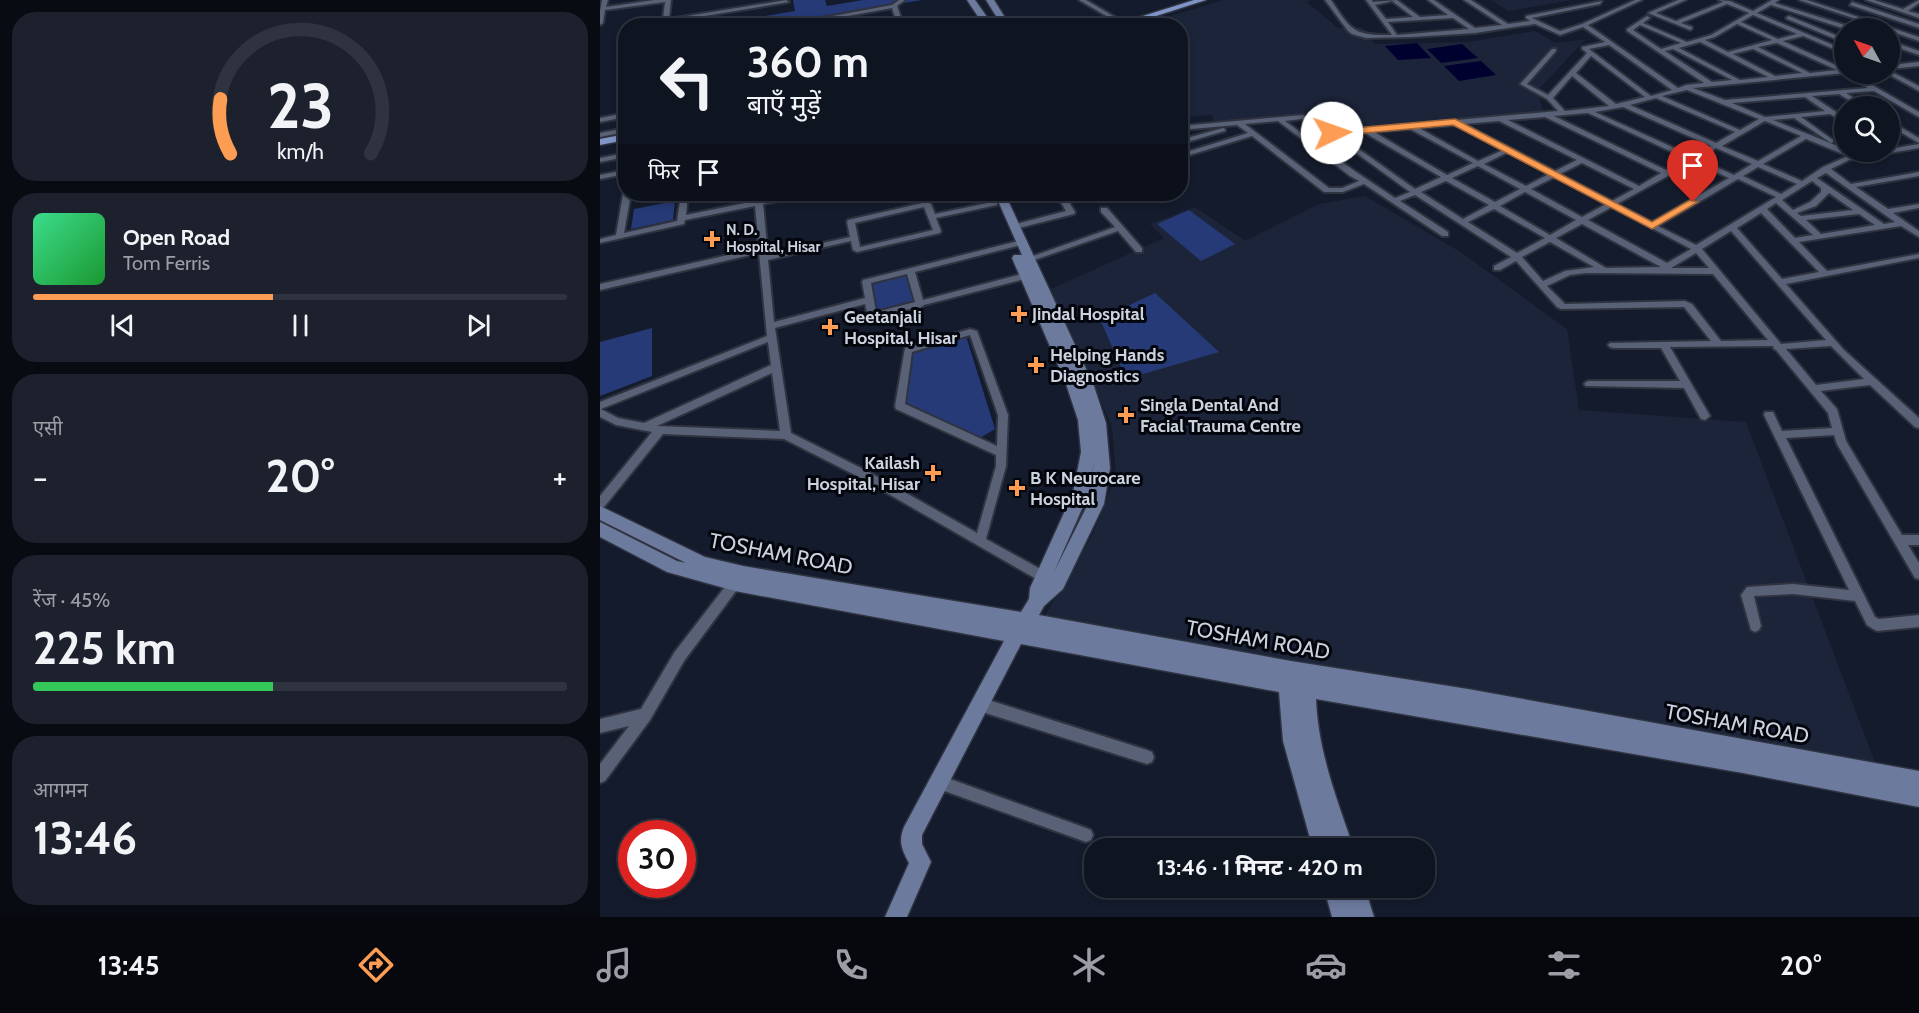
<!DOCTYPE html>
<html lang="hi">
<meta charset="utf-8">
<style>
:root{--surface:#0f1421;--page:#1d212e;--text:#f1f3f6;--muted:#9b9ea5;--line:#2f333f;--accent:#fc9d53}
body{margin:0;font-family:Cabin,"Noto Sans Devanagari",sans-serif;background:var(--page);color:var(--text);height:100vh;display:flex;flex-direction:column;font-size:22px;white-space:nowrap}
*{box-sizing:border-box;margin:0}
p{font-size:20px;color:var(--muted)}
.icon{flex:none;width:33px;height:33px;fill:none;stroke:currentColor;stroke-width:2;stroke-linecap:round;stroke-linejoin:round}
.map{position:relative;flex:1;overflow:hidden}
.sheet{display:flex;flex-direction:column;gap:12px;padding:12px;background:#080b12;width:600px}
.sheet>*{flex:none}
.banner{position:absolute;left:18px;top:18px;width:570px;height:183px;border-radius:24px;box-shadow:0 3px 9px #0003,0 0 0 2px var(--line);background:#0f1421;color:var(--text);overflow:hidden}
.needle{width:39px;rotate:310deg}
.buttons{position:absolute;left:1234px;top:18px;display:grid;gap:12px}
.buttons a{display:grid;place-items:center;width:66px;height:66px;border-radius:50%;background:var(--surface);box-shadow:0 3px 9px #0003,0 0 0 2px var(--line);font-size:30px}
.speed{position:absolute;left:18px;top:820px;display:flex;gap:12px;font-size:30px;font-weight:700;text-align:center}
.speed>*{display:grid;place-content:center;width:78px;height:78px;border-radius:50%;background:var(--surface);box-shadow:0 3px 9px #0003,0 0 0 2px var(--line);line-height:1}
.speed .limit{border:9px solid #d22;background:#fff;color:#111}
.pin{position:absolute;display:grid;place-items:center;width:51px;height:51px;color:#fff;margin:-62px -26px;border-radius:50% 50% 50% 0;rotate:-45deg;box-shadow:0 0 6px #0007}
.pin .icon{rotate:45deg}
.me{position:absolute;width:66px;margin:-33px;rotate:87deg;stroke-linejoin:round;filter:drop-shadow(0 0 4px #0008)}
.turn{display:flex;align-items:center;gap:21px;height:126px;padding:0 30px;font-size:27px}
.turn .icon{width:78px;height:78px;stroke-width:2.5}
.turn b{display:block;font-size:42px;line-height:51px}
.then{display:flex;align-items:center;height:57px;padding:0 30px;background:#0003;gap:12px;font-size:22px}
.big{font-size:45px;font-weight:800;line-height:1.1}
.sheet .card{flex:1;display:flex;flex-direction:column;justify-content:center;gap:9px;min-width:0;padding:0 21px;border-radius:24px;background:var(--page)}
.sheet .dial{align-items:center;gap:0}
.dial svg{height:156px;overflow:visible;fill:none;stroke:var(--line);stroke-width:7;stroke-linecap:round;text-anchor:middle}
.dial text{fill:var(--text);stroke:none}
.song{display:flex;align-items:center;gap:18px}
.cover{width:72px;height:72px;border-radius:9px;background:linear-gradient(135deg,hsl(150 70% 55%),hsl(130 70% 35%))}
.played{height:6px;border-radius:3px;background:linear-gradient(90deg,var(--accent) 45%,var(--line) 45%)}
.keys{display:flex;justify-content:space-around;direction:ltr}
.heat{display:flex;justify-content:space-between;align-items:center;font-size:33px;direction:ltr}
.charge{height:9px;border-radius:4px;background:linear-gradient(90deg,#34c759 45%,var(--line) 0)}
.trip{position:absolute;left:484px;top:838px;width:351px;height:60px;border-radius:24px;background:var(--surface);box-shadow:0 3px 9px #0003,0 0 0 2px var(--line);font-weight:800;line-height:60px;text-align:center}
.dock{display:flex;height:96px;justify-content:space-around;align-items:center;background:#06080d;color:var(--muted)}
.dock .icon{width:42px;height:42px}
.dock .selected{color:var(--accent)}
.dock b{font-size:27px;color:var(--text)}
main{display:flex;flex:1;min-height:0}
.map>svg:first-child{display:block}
.built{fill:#1c243a}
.green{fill:#253a76}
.water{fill:#010130}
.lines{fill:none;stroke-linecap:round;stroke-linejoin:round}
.street-casing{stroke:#2f3340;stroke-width:4}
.secondary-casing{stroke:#2f3340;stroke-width:3}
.primary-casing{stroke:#2f3340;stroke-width:3}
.street{fill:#586175;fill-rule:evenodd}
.secondary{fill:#6c7a9e;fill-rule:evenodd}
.primary{fill:#7f94c7;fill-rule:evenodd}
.route{fill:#fc9d53;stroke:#a46636;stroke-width:1.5}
.poi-dot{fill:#fc9d53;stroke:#04060d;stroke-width:2}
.labels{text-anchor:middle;stroke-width:6;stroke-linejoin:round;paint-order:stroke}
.far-poi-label{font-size:15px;font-weight:bold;fill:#ccd2de;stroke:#04060d;text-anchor:start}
.poi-label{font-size:18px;font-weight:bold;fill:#ccd2de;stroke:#04060d;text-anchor:start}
.near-street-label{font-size:21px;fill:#ccd2de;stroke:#04060d}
</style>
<main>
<section class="sheet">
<div class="card dial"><svg viewBox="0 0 100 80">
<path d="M14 69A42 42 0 1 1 86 69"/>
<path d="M14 69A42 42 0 0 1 9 41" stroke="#fc9d53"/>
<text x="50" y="56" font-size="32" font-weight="700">23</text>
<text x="50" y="72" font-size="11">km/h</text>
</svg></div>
<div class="card">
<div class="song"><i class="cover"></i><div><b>Open Road</b><p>Tom Ferris</p></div></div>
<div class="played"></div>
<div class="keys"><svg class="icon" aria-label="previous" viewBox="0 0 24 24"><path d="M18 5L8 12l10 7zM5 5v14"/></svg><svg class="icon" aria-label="pause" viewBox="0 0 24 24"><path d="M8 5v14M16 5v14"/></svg><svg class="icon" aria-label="next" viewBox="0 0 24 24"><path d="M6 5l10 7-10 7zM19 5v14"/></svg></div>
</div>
<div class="card"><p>एसी</p>
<div class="heat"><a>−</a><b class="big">20°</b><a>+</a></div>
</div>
<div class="card"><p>रेंज · 45%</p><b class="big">225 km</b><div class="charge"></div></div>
<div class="card"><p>आगमन</p><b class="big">13:46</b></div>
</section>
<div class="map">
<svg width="1319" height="917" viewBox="0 0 1319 917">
<rect width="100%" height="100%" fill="#141b2c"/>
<g class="built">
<polygon points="623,0 712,0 707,2 738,28 762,27 775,44 869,42 935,31 956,43 986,39 937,91 944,113 744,131 734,130 708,115 615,124 612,115 587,117 585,111 581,111 580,26 537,26"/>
<polygon points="891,0 973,0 908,11"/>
<polygon points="765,196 862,253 967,329 979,410 1146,422 1276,765 443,619 493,534 516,476 512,427 480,351 449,290 564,238 550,224 595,207 645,241 719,204"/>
</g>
<g class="green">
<polygon points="193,0 225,0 227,6 263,0 322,0 168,25 103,26 195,11"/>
<polygon points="75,201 73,220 31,229 34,209"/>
<polygon points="589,210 635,244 601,261 557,224"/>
<polygon points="307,274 315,303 276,314 269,284"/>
<polygon points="555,293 619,352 526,379 500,319"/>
<polygon points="52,328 52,376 0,396 0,342"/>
<polygon points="366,336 395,429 380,438 305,402 311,352"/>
</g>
<g class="water">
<polygon points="817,43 831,58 798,60 785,46"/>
<polygon points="862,44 878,58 841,63 827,49"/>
<polygon points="881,61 896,75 859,81 844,66"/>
</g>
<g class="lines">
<defs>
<g id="street">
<polygon points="2,0 8,0 6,7 54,0 71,0 69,19 186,0 189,2 68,22 68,26 62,26 65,2 5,10 3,23 0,25 0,11"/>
<polygon points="299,0 305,0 297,6 304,26 298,26 292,8 193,26 179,26 292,5"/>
<polygon points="479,0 486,0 525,23 520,24"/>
<path d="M725,0H731C751,30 753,36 792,35L766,0H772L773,2L797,0L820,17L848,15L828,0H834L875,28L902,25L864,0H871L908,24L930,21L926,18V16L1002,1L1000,4L932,18L960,31L982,24L1035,0H1042L988,25L1078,88L1086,85L1104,83L1027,31V29L1047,16L1050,18L1043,23L1087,42L1111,35L1149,13L1127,4L1081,23L1092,27V29L1090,30L1048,13L1078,0H1086L1056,13L1076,21L1123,2L1119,0L1130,1L1153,11L1172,0H1179L1175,3L1251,27V28L1245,29L1171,5L1157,13L1245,50V54L1203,36L1183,41L1244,69L1245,73L1093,88L1125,100L1268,88L1246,74H1253L1319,112V117L1317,116L1274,91L1246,93L1266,106H1259L1239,94L1212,96L1245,118V123L1230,114L1201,117L1233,140V142L1231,143L1194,118L1173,120L1245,149V152L1257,154L1290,152V149L1319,144V148L1249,160L1231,169L1251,184L1319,172V176L1256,187L1288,209L1319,204V208L1293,213L1319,231V237L1301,226L1199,242L1227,271L1319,254V258L1186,284L1244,350L1319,418V428L1315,427L1270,385L1221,391L1237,409L1246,441L1302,535H1319V545H1308L1319,563V579L1315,578L1237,444L1234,435L1186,438L1275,617L1279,619L1319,615V627L1277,631L1273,629L1267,625L1255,601L1193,594L1154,596L1161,626L1159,630L1155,632L1151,630L1141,595L1147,587L1193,584L1249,590L1164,415L1165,412H1173L1182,431L1232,428L1228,413L1176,350L1174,349L1173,346L1070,347L1110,416L1105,420L1101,419L1084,388L986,386L984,384L986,382L989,381H1080L1061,348H1013L1010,347L1008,345L1010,343L1111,341L1084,307L961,309L957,307L916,261L900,270H894V266L911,257L815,195L800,201L848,232V236H842L764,184L743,192H724L652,136L580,158V154L648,133L637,125L580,130V126L703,115L733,131L958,111L947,99L920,84L952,49H956V51L927,84L948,95L987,53L982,49V47L1005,42L983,27L960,35L935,24L875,33L812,37L766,38L752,34L748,31ZM792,1L813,17L786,19L775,5ZM1153,15L1197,34L1178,39L1141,22ZM853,18L869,29L797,35L788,22ZM1137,24L1172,40L1128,52L1105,40L1115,37ZM1040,25L1081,43L1061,49L1033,30ZM1100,42L1168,77L1140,80L1079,48ZM1177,43L1237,70L1210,73L1158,47ZM1009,45L1072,90L1051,96L989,49ZM1073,49L1132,80L1112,82L1065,51ZM1153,49L1202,73L1175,76L1133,54ZM991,56L1045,97L1016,104L976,73ZM972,76L1009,106L965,111L953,98ZM1087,90L1159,119L1140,130L1062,96ZM1205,97L1225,111L1165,117L1132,103ZM1056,98L1135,132L1116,143L1030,105ZM1023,107L1111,146L1092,156L995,112ZM987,113H988L1087,159L1066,170L954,116ZM945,117L1061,173L1039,186L908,120ZM702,119L730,134L810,192L795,198L756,172L685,121ZM678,121L750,176L759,181L742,188H729L645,124ZM899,121L977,160L955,171L864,124ZM1165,121L1201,136L1158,161L1122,146ZM856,125L903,150L878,161L819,128ZM810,129L873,163L847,175L774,132ZM765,133L841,177L815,189L739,135ZM1206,139L1248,156L1223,167L1202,181L1163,164ZM1116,148L1152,164L1134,175L1098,159ZM908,152L949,174L926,186L884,164ZM1093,162L1129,178L1052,222L1017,204ZM982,163L1034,189L1012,201L960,174ZM878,166L920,189L895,202L852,178ZM1158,167L1197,184L1181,194L1143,176ZM1226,173L1295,222L1284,224L1217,178ZM955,177L1006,204L982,217L931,189ZM1138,179L1176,197L1096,245L1058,226ZM846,181L889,205L863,219L821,192ZM1212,181L1221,188V192L1210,202L1193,210L1182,200ZM925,192L976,220L950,235L900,206ZM1229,193L1253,210L1201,216L1197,213L1216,206ZM1176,203L1213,235L1195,238L1167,209ZM1012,207L1091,249L1067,263L988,220ZM894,209L945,238L917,253L868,222ZM1161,213L1219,272L1182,279L1137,228ZM1259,214L1275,225L1221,234L1206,220ZM982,224L1061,267L1006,268L956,238ZM1131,231L1226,340L1181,344L1102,249ZM950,242L994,267L965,271L943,281L922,257ZM1096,253L1109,268H1071ZM986,273L1113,274L1168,340L1121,341L1092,304L1085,301L965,304L947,286L970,275ZM1231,346L1264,379L1216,385L1186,349Z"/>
<polygon points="1199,0 1207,0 1319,37 1319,41 1290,31 1290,28 1283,28"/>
<polygon points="1266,0 1274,0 1303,9 1319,0 1319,3 1308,11 1319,14 1319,18"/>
<polygon points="1252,2 1319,24 1319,28 1250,5"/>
<polygon points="1189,16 1245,39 1245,43 1187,19 1186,18"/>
<polygon points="1290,41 1319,51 1319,55 1290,45"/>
<polygon points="1319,62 1319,66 1290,69 1290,65"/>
<polygon points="1290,71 1319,86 1319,91 1288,74 1290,74"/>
<polygon points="26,113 26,117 0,122 0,118"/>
<polygon points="1290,121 1319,138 1319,143 1290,126"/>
<polygon points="26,128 26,132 0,137 0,133"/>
<polygon points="623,128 625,129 625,131 580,144 580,140"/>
<polygon points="26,153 26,157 0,162 0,158"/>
<polygon points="26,170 26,174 0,179 0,175"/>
<path d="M26,192L31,194L24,233L77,221L81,194H88L86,215L155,201V194H161L162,200L193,194H205V196L163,204L168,255L250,237L247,222L248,220L327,202L331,204L335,214L397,201V205L336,218L341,231L340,233L257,252L253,250L251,241L168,260L174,322L265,298L262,282L263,280L422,240H425V244L315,272L323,300L433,271L436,272V276L324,305L320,308L317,307L272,319L268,316L265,304L175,328L191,433L267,471L377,533L396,466V455L296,409L295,406L305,348L370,329L377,331L408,415L406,466L386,539L453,576L455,580L453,584L449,585L445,584L259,477L184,439L63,434L4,507L0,508V496L52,432L16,425L0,417V402L167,336L159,253L0,290V284L159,248L155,206L85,220L84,224L0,243V239L16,235L23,194ZM324,207L333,230L260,247L255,223ZM307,274L315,302L276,312L271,283ZM370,335L398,415L397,446L305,404L312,352ZM168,342L171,365L44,423L18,418L1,409ZM172,373L180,431L57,426Z"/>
<polygon points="224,194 231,194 233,196 246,194 259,194 230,201 227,201"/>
<polygon points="409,194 417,194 407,204 401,204 401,200"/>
<polygon points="456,194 463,194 465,195 484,194 467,199 475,212 474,214 415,229 412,229 412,225 466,211"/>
<polygon points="501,208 507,208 542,248 542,252 536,252 518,231 423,264 420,265 416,262 515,227 501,212"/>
<polygon points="135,578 139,579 141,583 139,587 84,661 50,720 5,781 0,783 0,764 29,726 0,733 0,719 41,709 74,653 131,579"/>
<polygon points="379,697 547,750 552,752 554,757 552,762 547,764 379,711 374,709 372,704 374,699"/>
<polygon points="339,775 486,828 491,830 493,835 491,840 486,842 339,789 334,787 332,782 334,777"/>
</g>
<g id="secondary">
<polygon points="367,0 375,0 387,17 393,20 396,16 386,0 394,0 404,16 395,25 381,21"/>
<path d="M395,194H405L494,386L506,423L510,468L504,504L463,589L444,606L439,615L691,661L868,689L1319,771V807L1143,773L716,699C718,751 737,800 754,849H713L683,741L679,692L421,644L322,835V844L331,862L307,917H285L309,863C302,850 298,841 304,827L404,641L135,591L67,572L0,537V522L77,561L86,563L0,520V506L105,557L143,566L421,612L429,599L430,588L473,493L481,452L478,420L466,384L412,258L414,255H422ZM494,461L488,504L454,572L489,493Z"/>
<polygon points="724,888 765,888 774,917 732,917"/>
</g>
<g id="primary">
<polygon points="594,0 606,0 525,26 511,26"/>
<polygon points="26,134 26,140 0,145 0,139"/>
</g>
</defs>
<use href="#street" class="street-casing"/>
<use href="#secondary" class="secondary-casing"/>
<use href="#primary" class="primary-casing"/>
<use href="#street" class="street"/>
<use href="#secondary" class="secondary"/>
<use href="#primary" class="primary"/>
</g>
<polygon class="route" points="855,119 1052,222 1090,200 1098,202 1052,229 853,125 732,136 727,133 732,130"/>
<g class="poi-dot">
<path d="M109 230h6v6h6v6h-6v6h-6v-6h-6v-6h6z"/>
<path d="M416 305h6v6h6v6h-6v6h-6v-6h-6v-6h6z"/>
<path d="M227 318h6v6h6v6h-6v6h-6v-6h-6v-6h6z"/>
<path d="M433 356h6v6h6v6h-6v6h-6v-6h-6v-6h6z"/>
<path d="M523 406h6v6h6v6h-6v6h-6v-6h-6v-6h6z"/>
<path d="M330 464h6v6h6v6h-6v6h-6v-6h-6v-6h6z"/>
<path d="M414 479h6v6h6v6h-6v6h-6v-6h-6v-6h6z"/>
</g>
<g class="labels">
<g class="far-poi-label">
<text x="126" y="235">N. D.<tspan x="126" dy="17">Hospital, Hisar</tspan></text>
</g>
<g class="poi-label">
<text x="432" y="320">Jindal Hospital</text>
<text x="244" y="323">Geetanjali<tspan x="244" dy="21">Hospital, Hisar</tspan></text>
<text x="450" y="361">Helping Hands<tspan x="450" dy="21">Diagnostics</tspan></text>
<text x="540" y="411">Singla Dental And<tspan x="540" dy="21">Facial Trauma Centre</tspan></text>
<text x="320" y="469" text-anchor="end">Kailash<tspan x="320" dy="21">Hospital, Hisar</tspan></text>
<text x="430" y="484">B K Neurocare<tspan x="430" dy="21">Hospital</tspan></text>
</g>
<g class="near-street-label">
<text transform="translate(181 554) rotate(11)" y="7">TOSHAM ROAD</text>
<text transform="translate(658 640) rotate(10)" y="7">TOSHAM ROAD</text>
<text transform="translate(1137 724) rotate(10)" y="7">TOSHAM ROAD</text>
</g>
</g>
</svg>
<div class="buttons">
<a><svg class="needle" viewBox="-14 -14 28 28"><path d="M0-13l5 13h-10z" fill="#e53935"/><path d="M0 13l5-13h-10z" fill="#9b9ea5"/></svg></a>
<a><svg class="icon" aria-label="search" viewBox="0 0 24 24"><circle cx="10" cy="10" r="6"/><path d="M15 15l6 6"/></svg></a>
</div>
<div class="speed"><div class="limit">30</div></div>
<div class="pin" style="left:1093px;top:202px;background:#d93025"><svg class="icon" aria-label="arrive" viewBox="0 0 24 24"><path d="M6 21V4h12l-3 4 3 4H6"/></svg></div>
<svg class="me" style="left:732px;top:133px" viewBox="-20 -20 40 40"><circle r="19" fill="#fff"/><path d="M0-13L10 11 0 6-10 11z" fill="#fc9d53"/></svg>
<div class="trip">13:46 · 1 मिनट · 420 m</div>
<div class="banner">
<div class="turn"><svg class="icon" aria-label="left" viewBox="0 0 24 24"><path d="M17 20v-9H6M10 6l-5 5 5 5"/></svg><div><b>360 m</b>बाएँ मुड़ें</div></div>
<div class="then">फिर<svg class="icon" aria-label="arrive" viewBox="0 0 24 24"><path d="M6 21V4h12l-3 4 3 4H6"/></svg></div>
</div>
</div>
</main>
<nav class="dock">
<b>13:45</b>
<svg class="icon selected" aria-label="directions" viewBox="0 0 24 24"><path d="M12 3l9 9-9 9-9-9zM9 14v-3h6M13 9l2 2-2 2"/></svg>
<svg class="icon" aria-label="music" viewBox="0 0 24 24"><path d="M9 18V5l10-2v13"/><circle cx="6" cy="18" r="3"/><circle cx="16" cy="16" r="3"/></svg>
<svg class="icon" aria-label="phone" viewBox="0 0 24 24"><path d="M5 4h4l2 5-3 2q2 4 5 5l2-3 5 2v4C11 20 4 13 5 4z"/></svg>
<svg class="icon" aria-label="climate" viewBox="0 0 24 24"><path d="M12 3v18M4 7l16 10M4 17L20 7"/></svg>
<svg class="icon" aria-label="car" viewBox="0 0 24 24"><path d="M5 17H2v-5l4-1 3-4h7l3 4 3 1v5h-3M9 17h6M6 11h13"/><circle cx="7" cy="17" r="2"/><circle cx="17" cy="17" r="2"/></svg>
<svg class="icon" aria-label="filters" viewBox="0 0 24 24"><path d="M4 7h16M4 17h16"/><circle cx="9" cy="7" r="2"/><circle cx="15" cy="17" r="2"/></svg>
<b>20°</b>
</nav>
